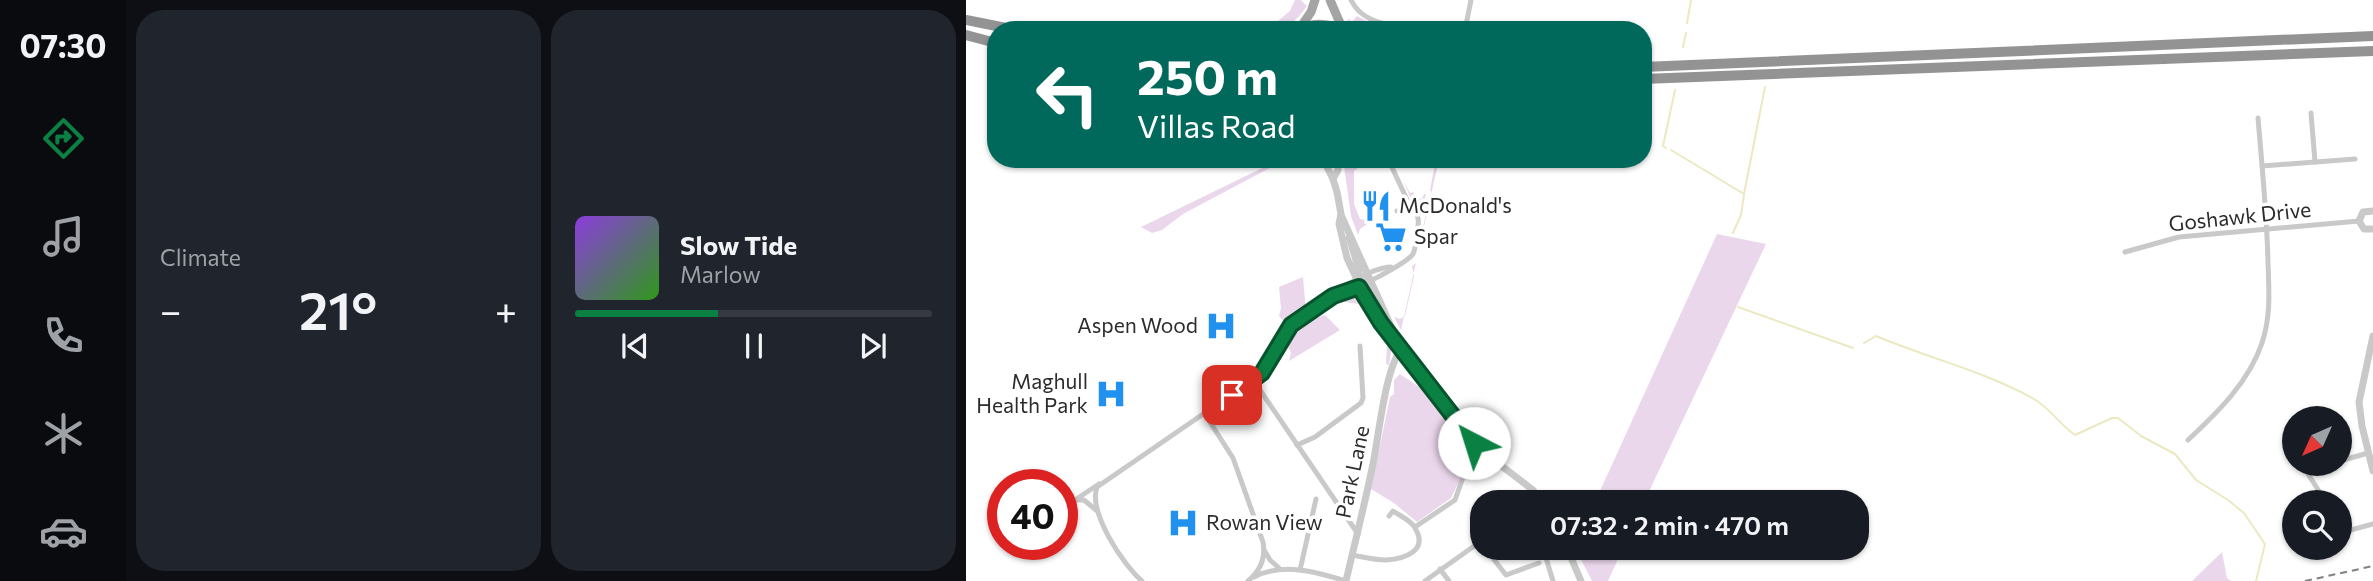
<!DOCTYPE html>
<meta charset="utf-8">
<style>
:root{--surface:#171b24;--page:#20242c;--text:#f1f3f6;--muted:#9ea1a6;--line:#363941;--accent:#0b8043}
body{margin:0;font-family:Commissioner,sans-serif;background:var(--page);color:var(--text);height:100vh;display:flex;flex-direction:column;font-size:26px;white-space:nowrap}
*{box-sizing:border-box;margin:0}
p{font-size:23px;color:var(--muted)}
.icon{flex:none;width:38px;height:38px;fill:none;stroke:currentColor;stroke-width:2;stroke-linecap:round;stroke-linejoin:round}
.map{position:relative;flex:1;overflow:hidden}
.sheet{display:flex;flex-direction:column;gap:10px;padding:10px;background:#0d0f14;width:840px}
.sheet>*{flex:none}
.hud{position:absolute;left:21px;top:21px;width:665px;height:147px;border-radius:28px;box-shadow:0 2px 5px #0004;background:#00695c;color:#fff;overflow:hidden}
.needle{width:46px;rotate:225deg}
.fabs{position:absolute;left:1316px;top:406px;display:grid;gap:14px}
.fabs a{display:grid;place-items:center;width:70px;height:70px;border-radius:50%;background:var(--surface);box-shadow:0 2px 5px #0004;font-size:35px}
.speed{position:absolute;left:21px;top:469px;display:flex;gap:14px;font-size:35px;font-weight:700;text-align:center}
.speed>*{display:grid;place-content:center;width:91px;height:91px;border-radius:50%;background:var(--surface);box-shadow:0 2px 5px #0004;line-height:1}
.speed .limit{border:10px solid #d22;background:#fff;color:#111}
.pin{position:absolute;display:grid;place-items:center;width:60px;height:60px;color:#fff;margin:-30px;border-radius:14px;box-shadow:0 4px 10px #0006}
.me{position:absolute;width:77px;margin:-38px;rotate:320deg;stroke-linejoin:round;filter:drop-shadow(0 0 5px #0008)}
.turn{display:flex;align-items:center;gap:24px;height:147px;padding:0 35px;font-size:32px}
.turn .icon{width:91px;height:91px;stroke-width:2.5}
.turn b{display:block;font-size:49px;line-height:60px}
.big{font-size:52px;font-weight:600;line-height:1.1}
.sheet .card{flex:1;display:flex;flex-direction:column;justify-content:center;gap:10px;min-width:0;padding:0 24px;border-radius:28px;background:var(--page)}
.song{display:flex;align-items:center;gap:21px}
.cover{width:84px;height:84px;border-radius:10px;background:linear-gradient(135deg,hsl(270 70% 55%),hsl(110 70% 35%))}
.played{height:7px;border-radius:4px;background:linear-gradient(90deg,var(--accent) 40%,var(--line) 40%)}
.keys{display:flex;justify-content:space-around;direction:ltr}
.heat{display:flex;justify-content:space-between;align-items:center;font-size:38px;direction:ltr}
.sheet .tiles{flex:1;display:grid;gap:10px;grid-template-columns:repeat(2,1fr)}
.trip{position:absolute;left:504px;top:490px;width:399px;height:70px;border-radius:28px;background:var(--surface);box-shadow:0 2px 5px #0004;font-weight:600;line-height:70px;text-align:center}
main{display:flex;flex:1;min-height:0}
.tabs{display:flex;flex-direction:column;width:126px;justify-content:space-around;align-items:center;background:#090b0e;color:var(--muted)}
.tabs .icon{width:49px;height:49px}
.tabs .active{color:var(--accent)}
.tabs b{font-size:32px;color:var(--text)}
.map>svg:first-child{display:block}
.green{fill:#ebd7eb}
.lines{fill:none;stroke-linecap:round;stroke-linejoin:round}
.stream{stroke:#ece9c2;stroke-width:2}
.minor{stroke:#c9c9c9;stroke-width:5}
.tertiary{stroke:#c9c9c9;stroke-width:7}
.primary{stroke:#a4a4a4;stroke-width:9}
.motorway{stroke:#939393;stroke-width:10}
.rail{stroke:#818181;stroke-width:2;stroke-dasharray:7 5;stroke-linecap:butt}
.route-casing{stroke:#07532c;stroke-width:18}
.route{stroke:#0b8043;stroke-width:12}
.labels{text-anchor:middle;stroke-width:7;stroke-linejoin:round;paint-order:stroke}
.poi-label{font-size:21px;fill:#2c2c2c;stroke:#fff;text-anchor:start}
.street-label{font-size:21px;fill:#2c2c2c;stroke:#fff}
</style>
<main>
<nav class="tabs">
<b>07:30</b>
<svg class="icon active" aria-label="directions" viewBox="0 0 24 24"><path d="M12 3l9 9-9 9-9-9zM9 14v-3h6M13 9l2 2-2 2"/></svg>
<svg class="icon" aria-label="music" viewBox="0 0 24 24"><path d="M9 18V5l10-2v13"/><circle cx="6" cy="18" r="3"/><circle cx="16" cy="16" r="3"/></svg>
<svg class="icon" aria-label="phone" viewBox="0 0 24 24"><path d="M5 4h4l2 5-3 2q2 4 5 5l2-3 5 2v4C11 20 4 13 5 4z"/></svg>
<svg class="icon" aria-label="climate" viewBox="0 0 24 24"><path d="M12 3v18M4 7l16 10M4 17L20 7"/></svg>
<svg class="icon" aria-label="car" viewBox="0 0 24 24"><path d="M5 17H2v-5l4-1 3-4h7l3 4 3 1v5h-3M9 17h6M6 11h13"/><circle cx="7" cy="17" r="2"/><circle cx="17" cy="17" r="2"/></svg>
</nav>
<section class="sheet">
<div class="tiles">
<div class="card"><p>Climate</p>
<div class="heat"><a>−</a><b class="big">21°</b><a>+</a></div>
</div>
<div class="card">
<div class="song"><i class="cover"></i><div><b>Slow Tide</b><p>Marlow</p></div></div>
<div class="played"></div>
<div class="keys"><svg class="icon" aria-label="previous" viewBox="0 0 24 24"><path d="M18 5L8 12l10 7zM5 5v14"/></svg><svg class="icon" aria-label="pause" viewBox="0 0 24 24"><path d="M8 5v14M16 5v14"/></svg><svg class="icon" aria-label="next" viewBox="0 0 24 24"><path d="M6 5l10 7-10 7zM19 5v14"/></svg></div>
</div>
</div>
</section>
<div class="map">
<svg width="1407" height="581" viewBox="0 0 1407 581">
<rect width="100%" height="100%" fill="#fff"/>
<g class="green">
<path d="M329,0H335L341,6C330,22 320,30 301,30L324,11Z"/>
<polygon points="391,16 404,23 434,30 385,30 379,23 383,19 386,22"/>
<polygon points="315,159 317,161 217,214 196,230 186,233 175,227"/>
<polygon points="377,159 404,159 388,171 388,204 394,219 405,221 394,229 392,235 385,216"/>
<polygon points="470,159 473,159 435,330 428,317 434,319 439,316 448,276 446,266 450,263 460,213 455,204 445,199 437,180 444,193 448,192 447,197 456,199 458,194 460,195 457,204 460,205 466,193 464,190"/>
<polygon points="751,234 800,244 678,502 629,502"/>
<polygon points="337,277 340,312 325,322 318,322 313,316 315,308 313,287"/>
<polygon points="382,295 394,300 426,346 423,365 420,364 421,343 393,304 378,302 375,298"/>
<polygon points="359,315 374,330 323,361 325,353 321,343 325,330 336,321 342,321"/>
<polygon points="434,374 462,393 506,448 501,455 504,459 485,498 451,522 428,503 405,489 424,397 428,394 428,380"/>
<polygon points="609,548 657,548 642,581 626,581"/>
<polygon points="1256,552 1261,578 1265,581 1226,581"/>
</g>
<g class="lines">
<g class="stream">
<polyline points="721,23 725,0"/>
<polyline points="717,47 720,33"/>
<polyline points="700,148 697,146 709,90"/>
<polyline points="705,150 778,194 799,87"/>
<polyline points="767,233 775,215 778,195"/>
<polyline points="772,307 887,348"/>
<path d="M898,343L910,336C962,358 1018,371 1068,399C1084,408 1094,425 1109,435L1146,418H1152L1175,436L1209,454L1230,480L1262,500L1278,513L1299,544L1290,581"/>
</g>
<g class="minor">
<path d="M385,0C396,23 421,24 444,30"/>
<polyline points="499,30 505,0"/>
<polyline points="1345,113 1349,162"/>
<polyline points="1296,166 1389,159"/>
<polyline points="431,211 445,208"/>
<polyline points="1159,252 1213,237 1393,221"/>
<path d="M370,296C383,293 440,264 447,254C450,248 450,239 451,233C453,222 454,215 445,208L422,159"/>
<polyline points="292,387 392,534"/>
<path d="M245,410L242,419L267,458L297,542C300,558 294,571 282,581"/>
<path d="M1222,440C1251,413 1283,382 1296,343C1305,316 1303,291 1302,263C1301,215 1296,166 1292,118"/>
<polyline points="331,445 349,437 395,403 397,398 394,346"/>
<polyline points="1374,461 1402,453"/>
<polyline points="1360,502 1342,474 1351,467 1362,464"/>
<polyline points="96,509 109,500"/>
<polyline points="130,510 118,500 109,500 133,484"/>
<polyline points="1319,522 1328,544"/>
<polyline points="449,527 489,500 496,480 511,457"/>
<polyline points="1374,533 1407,524"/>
<polyline points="519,548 540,575 573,563"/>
<polyline points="577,548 587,581"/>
<polyline points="298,550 304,560 313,568"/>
<path d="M386,555C397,557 408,560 420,560C438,559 463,551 449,528C445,520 434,516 427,511L423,516"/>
<polyline points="474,569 483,581"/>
<polyline points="334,570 350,499"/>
<path d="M288,577C317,562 350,572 380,581"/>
<path d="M176,581C157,565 122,512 131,487L291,377L322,329L329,322C353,305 397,268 425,267"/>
<polyline points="459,581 511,544 516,544"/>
</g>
<g class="tertiary">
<polyline points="357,159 367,179 371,192 375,214 373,224 381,258 400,299 497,431 516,451 567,490 575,502"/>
<polyline points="367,179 372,170 372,159"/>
<polyline points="1407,211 1397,212 1393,221 1398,229 1407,229"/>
<polyline points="375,215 429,335"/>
<polyline points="383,237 393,270 393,283"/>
<polyline points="401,278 401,291 415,315"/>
<polyline points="1407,336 1393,402 1396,426 1407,471"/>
<polyline points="601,548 615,581"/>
<path d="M380,581C389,542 399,503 407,464C413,435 419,368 436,348"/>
</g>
<g class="primary">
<polyline points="364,0 377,30"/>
<polyline points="334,28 345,12 349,0"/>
<path d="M331,30C346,22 362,23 377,30"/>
</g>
<g class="motorway">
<polyline points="0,20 50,30"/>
<polyline points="0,35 30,43"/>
<polyline points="677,67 1407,36"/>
<polyline points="677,79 1407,51"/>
</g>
<polyline class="rail" points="1339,581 1407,566"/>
</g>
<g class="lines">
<defs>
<polyline id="route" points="266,395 296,373 325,325 367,296 393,287 415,323 508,443"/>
</defs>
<use href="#route" class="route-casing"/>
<use href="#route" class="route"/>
</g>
<defs>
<symbol id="restaurant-bare" viewBox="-9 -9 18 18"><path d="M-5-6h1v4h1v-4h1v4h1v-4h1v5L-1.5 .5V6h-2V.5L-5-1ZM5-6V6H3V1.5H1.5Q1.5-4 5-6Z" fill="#2191ef" stroke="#fff" stroke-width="2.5" paint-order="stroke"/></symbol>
<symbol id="supermarket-bare" viewBox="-9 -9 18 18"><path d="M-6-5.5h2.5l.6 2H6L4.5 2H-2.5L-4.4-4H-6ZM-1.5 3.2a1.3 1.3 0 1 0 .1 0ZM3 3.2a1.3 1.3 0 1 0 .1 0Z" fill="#2191ef" stroke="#fff" stroke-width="2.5" paint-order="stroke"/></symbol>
<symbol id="hospital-bare" viewBox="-9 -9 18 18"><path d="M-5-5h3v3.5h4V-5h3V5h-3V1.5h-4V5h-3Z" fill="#2191ef" stroke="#fff" stroke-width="2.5" paint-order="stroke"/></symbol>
</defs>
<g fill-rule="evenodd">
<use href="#restaurant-bare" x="388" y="184" width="44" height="44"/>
<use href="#supermarket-bare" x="403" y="215" width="44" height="44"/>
<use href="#hospital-bare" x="233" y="304" width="44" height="44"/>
<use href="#hospital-bare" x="123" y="372" width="44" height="44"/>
<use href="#hospital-bare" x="195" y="501" width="44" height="44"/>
</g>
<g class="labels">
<g class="poi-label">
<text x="433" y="213">McDonald's</text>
<text x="448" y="244">Spar</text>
<text x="232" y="333" text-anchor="end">Aspen Wood</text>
<text x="122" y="389" text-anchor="end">Maghull<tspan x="122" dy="24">Health Park</tspan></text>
<text x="240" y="530">Rowan View</text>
</g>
<g class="street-label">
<text transform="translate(1274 217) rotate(-6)" y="7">Goshawk Drive</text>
<text transform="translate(387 472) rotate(-78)" y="7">Park Lane</text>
</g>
</g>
</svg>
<div class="fabs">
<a><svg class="needle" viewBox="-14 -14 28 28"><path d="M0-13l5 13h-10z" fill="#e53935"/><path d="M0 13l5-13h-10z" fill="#9ea1a6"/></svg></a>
<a><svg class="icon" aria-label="search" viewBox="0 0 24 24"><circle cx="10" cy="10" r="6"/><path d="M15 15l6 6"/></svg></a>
</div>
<div class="speed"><div class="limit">40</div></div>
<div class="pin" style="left:266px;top:395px;background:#d93025"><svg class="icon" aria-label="arrive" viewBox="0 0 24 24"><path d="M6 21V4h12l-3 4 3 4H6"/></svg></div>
<svg class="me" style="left:508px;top:443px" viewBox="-20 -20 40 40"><circle r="19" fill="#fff"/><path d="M0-13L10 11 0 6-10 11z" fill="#0b8043"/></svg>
<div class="trip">07:32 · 2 min · 470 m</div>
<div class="hud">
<div class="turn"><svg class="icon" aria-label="left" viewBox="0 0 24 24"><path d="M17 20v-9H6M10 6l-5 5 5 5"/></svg><div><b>250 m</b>Villas Road</div></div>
</div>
</div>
</main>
